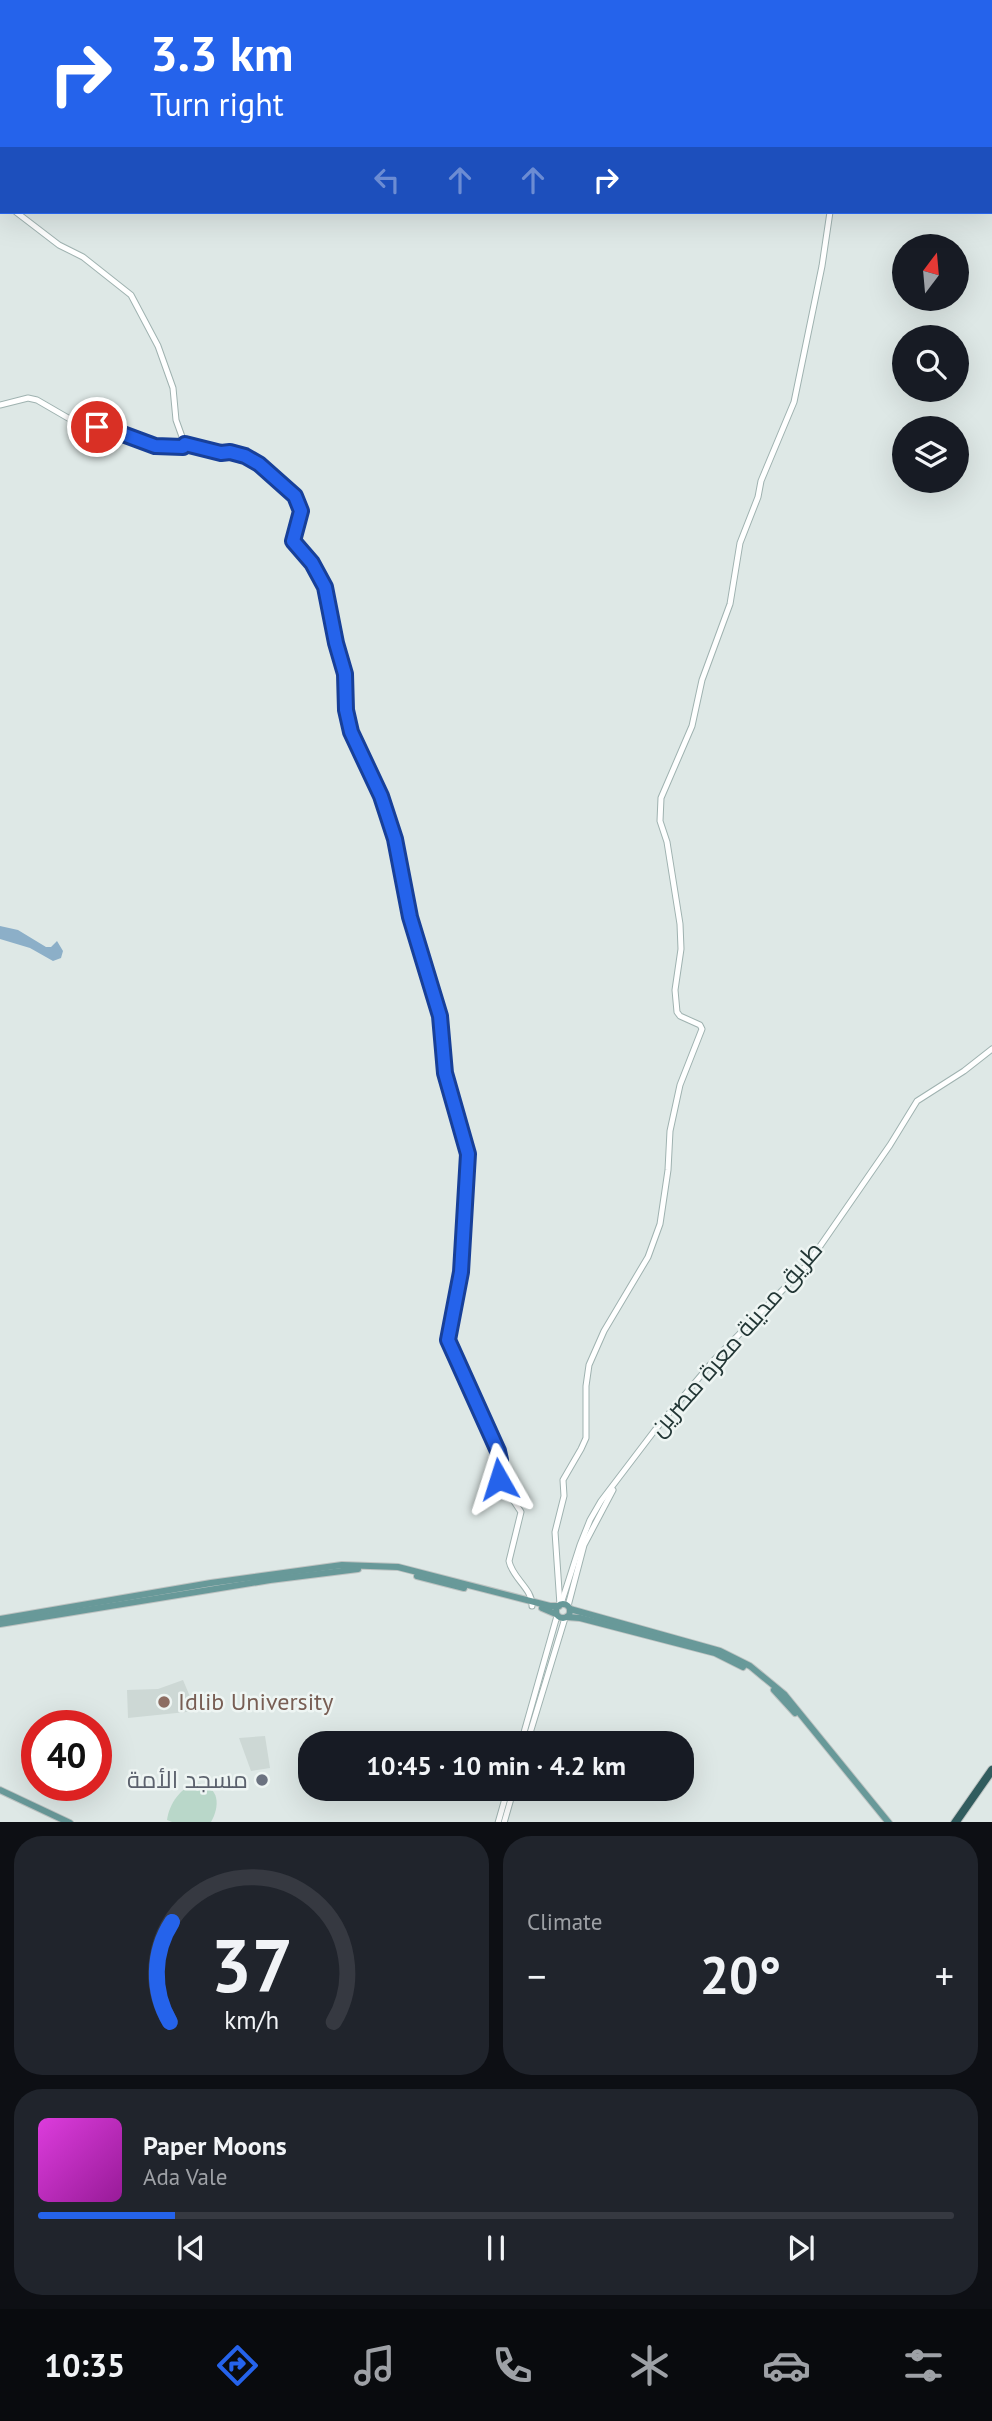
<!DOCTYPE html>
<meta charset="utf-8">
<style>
:root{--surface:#171b24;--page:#20242c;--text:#f1f3f6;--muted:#9ea1a6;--line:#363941;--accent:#2563eb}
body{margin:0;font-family:"PT Sans",Cairo,sans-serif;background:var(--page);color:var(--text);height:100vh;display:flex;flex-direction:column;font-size:26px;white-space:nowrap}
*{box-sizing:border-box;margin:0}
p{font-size:23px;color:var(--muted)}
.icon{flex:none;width:38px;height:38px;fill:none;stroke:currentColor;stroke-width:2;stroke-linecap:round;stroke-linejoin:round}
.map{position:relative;height:1822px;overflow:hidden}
.drawer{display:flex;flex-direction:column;gap:14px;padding:14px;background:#0d0f14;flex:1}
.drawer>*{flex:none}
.banner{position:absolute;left:0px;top:0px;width:992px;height:214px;box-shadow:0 7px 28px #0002;background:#2563eb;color:#fff;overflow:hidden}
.needle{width:46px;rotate:16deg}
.buttons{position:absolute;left:892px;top:234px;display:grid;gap:14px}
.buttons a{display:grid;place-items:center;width:77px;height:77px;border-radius:50%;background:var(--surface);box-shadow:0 7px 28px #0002;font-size:35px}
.speed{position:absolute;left:21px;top:1710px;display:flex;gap:14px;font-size:35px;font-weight:700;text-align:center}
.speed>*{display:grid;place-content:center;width:91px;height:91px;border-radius:50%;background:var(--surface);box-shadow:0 7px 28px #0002;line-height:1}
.speed .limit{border:10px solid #d22;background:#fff;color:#111}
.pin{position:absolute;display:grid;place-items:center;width:60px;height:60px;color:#fff;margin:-30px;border:4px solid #fff;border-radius:50%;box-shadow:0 2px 7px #0007}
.me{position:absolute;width:77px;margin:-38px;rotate:354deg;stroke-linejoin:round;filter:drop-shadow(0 0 5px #0008)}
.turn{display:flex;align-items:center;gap:24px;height:147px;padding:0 35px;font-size:32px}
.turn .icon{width:91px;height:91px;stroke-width:2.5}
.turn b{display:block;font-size:49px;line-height:60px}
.lanes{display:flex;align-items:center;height:66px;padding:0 35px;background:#0003;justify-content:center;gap:35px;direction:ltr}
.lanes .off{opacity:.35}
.big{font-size:52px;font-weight:700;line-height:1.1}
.drawer .card{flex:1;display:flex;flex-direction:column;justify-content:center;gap:10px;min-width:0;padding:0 24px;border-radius:28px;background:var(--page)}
.drawer .dial{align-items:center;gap:0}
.dial svg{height:182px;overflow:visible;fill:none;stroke:var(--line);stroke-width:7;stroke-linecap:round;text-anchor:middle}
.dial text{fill:var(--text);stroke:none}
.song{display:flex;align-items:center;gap:21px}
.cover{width:84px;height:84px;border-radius:10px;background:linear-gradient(135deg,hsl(300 70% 55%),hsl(300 70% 35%))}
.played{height:7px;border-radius:4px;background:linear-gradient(90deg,var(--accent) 15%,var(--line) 15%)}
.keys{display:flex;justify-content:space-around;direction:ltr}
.heat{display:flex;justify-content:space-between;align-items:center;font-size:38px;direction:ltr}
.drawer .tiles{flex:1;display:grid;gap:14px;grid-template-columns:1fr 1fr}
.card:last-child{grid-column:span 2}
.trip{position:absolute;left:298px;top:1731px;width:396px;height:70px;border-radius:28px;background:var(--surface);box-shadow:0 7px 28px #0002;font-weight:700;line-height:70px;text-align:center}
.tab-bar{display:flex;height:112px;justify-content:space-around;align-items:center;background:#090b0e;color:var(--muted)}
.tab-bar .icon{width:49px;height:49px}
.tab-bar .selected{color:var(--accent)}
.tab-bar b{font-size:32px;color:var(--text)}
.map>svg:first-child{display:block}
.built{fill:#cdd8d5}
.green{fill:#b9d7c9}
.water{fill:#8cafc8}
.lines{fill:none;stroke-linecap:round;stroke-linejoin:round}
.secondary-casing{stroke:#9fb2b0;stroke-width:7}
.primary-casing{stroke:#bdc3c2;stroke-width:8}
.highway-casing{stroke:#bdc3c2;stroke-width:10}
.secondary{stroke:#fff;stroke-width:5}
.primary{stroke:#689999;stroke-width:6}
.highway{stroke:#315c5e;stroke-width:8}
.route-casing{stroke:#184099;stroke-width:18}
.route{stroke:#2563eb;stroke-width:12}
.education-dot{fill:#8d6e63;stroke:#eef5f3;stroke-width:2.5}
.worship-dot{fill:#6b7280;stroke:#eef5f3;stroke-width:2.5}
.labels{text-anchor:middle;stroke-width:5;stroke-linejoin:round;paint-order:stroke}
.street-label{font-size:24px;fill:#223635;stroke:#eef5f3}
.education-label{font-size:24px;fill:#785e54;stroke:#eef5f3;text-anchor:start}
.worship-label{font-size:24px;fill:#5b616d;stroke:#eef5f3;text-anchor:end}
</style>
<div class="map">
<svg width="992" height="1823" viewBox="0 0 992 1823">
<rect width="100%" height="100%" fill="#dee8e6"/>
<g class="built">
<polygon points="183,1680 196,1711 128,1718 127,1690 158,1689"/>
<polygon points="265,1736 270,1768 251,1771 239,1738"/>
</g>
<path class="green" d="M198,1783C220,1787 220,1806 211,1822H172L167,1820C169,1804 181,1786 198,1783Z"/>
<polygon class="water" points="0,926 18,930 46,947 51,947 57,941 63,951 61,958 53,961 30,948 0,939"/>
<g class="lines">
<defs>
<g id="secondary">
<polyline points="983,0 986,2"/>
<polyline points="880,2 881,0"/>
<polyline points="990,6 992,8"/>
<polyline points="0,191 2,192"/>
<path d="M16,212L59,245L83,257L131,295L158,346L173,388L176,420L185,445L221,453L230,452L245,456L259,464L295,496L301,511L293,541L322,577L325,587L336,643L345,674L346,710L351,732L381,796L395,839L410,917L440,1016L445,1073L468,1154L461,1272L448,1341L498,1451L500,1460L499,1479L521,1512L509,1561C512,1578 533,1589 532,1606"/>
<polyline points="0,405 28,398 37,400 75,422 120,433 155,446 183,447 185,445"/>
<polyline points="561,1604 580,1545 590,1520 601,1501 655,1430 714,1360 807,1265 890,1145 917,1101 964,1071 992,1049"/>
<polyline points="560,1605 555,1532 564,1496 563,1480 581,1449 586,1438 586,1386 589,1365 604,1331 648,1257 660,1224 668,1170 670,1131 680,1085 702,1029 700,1025 680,1016 677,1012 675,990 681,949 680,924 667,842 660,821 661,798 692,726 702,680 730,604 740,543 758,497 761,481 794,402 822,266 830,212"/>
<polyline points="568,1606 584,1545 613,1490"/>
<polyline points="521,1743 557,1616"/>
<polyline points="527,1743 565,1618"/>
<polyline points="498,1823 508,1788"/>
<polyline points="504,1823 514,1788"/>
</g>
<g id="primary">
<polyline points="417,1576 464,1588"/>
<circle cx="563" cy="1611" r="7"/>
<polyline points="542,1608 556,1614"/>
<polyline points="570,1609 720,1651 750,1666 784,1694 889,1823"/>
<polyline points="567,1617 580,1618 715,1653 743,1667"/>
<polyline points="0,1619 211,1583 342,1565 398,1567 550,1606 559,1606"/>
<polyline points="0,1624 270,1580 358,1569"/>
<polyline points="774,1690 795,1713"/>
<polyline points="0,1790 70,1823"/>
</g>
<polyline id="highway" points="955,1823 992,1770"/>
</defs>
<use href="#secondary" class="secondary-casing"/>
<use href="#primary" class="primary-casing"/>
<use href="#highway" class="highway-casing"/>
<use href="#secondary" class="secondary"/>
<use href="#primary" class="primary"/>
<use href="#highway" class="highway"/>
</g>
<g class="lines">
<defs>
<polyline id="route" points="97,427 120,433 155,446 183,447 185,444 221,453 230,452 245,456 259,464 295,496 301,511 293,541 312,563 325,587 336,643 345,674 346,710 351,732 381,796 395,839 410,917 440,1016 445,1073 468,1154 461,1272 448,1340 498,1451 500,1460 499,1479"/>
</defs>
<use href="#route" class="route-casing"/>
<use href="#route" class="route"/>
</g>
<circle class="education-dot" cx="164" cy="1702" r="7"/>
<circle class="worship-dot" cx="262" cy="1780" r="7"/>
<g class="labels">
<g class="street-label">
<text transform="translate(736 1339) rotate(-49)" y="8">طريق مدينة معرة مصرين</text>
</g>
<g class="education-label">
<text x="178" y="1710">Idlib University</text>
</g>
<g class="worship-label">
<text x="248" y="1788">مسجد الأمة</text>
</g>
</g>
</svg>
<div class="buttons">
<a><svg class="needle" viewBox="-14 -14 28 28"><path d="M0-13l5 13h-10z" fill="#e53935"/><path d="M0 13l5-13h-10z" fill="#9ea1a6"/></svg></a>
<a><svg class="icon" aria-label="search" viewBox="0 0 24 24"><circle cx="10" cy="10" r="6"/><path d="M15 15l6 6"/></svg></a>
<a><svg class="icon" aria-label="layers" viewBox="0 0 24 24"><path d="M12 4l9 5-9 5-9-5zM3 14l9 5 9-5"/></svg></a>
</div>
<div class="speed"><div class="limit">40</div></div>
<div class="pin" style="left:97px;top:427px;background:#d93025"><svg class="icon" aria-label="arrive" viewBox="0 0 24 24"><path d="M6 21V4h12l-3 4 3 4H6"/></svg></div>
<svg class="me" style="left:499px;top:1479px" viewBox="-20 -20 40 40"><path d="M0-17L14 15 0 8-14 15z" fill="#2563eb" stroke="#fff" stroke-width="4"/></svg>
<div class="trip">10:45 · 10 min · 4.2 km</div>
<div class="banner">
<div class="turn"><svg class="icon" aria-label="right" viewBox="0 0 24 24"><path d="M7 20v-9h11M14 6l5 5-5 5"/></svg><div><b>3.3 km</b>Turn right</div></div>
<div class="lanes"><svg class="icon off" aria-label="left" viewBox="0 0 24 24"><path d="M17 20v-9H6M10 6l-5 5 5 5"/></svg><svg class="icon off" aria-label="ahead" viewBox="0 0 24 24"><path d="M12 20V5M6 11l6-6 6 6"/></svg><svg class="icon off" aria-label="ahead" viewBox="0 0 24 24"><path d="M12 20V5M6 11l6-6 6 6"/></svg><svg class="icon" aria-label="right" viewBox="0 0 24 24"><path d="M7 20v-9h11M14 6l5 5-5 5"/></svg></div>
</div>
</div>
<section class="drawer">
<div class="tiles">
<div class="card dial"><svg viewBox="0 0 100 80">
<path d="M14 69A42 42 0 1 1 86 69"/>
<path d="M14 69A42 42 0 0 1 15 25" stroke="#2563eb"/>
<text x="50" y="56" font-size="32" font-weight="700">37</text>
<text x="50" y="72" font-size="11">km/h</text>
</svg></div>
<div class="card"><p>Climate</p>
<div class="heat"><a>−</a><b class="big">20°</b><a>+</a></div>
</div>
<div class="card">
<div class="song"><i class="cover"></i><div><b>Paper Moons</b><p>Ada Vale</p></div></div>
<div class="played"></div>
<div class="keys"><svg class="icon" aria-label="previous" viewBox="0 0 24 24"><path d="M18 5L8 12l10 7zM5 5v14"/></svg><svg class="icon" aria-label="pause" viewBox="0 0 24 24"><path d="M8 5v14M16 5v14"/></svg><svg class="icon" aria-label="next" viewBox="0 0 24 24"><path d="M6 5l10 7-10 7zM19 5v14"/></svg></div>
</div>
</div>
</section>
<nav class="tab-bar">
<b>10:35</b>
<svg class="icon selected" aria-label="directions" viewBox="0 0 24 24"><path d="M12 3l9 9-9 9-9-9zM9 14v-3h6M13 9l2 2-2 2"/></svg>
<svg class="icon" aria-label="music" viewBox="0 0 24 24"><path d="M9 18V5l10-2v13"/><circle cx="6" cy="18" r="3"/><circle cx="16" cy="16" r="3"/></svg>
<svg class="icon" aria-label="phone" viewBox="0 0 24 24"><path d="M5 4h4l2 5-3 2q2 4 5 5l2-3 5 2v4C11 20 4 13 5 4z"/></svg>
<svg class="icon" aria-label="climate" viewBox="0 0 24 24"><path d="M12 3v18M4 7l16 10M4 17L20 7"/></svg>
<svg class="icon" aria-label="car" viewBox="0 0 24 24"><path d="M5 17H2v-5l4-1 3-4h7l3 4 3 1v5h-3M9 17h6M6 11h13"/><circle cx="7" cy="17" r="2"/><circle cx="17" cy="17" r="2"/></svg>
<svg class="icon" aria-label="filters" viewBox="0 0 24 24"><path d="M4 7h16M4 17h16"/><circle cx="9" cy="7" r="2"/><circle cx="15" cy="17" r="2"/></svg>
</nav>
